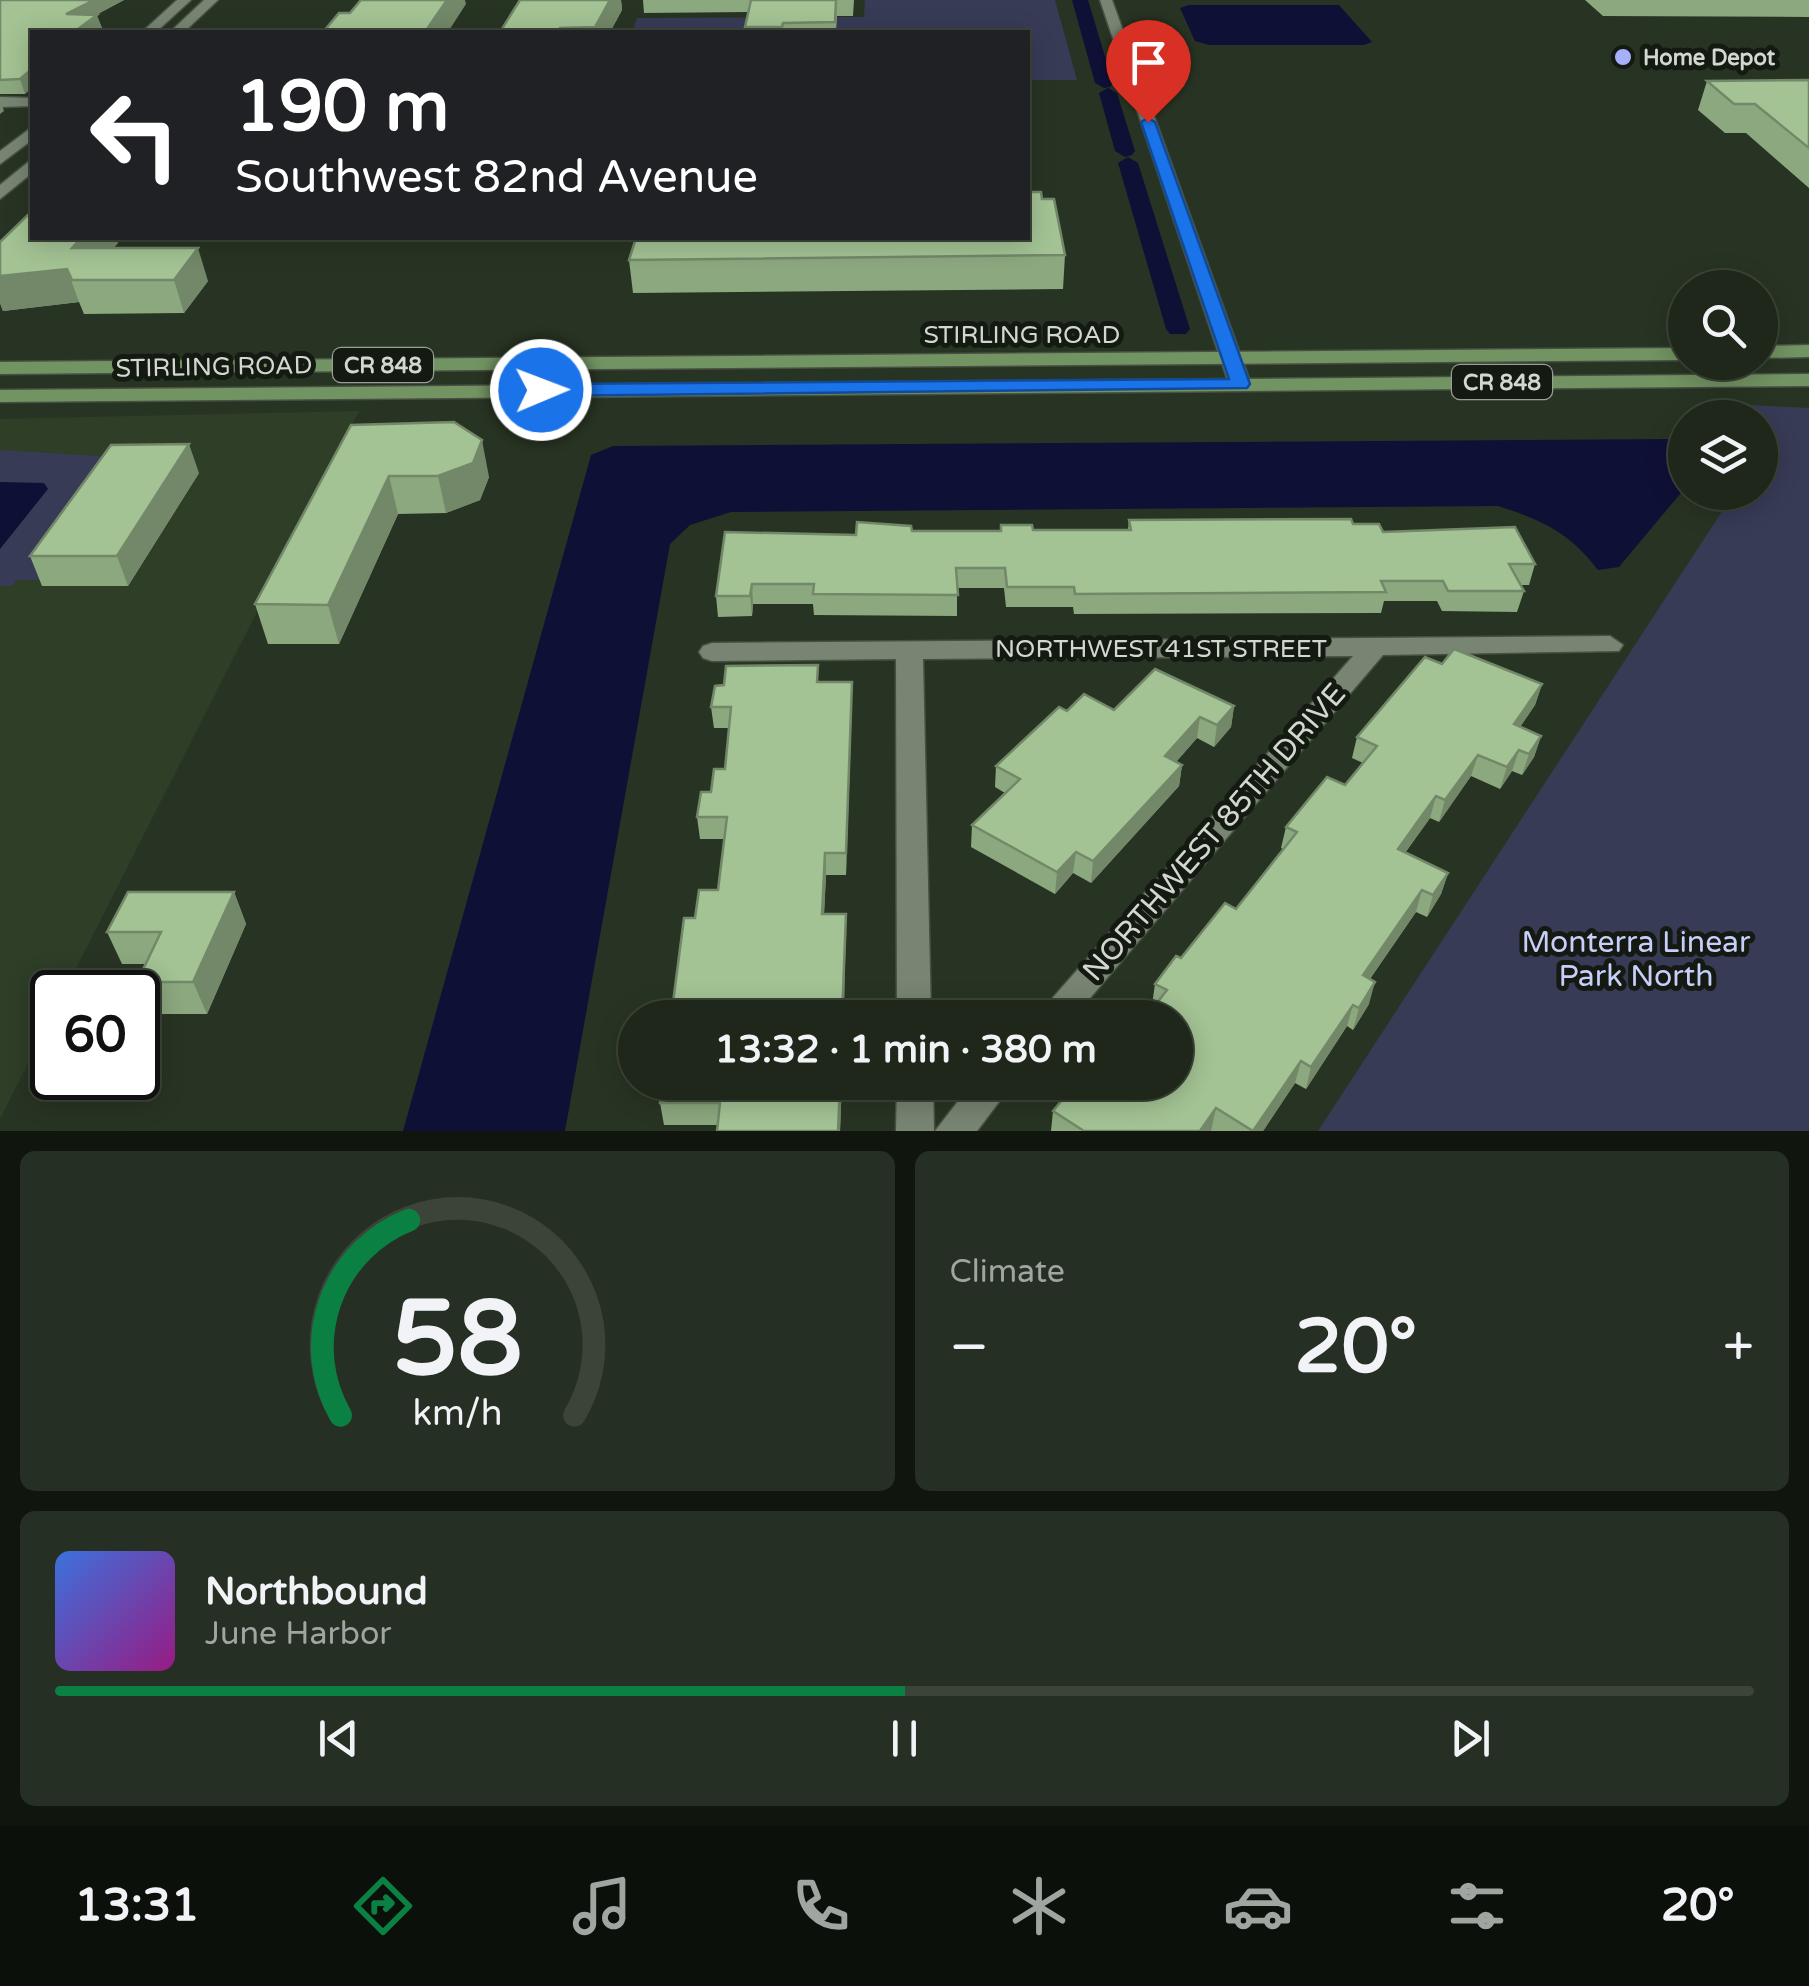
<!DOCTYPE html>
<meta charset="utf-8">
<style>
:root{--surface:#1e271a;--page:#262f23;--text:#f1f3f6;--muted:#a1a5a2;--line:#3c4439;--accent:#0b8043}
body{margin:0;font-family:"Varela Round",sans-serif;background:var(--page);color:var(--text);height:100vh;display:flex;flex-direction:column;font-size:38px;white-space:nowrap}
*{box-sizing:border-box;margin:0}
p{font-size:32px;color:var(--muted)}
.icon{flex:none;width:55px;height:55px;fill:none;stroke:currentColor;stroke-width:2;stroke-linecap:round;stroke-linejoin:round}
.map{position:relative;height:1131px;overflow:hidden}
.drawer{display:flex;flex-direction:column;gap:20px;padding:20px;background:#10150e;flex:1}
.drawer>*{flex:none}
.top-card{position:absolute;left:30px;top:30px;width:1000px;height:210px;border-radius:0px;box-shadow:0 5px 25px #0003,0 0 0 2px var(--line);background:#202124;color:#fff;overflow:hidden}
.controls{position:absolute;left:1668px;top:270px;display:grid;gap:20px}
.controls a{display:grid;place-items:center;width:110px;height:110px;border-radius:50%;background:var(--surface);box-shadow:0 5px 25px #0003,0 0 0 2px var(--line);font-size:50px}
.speed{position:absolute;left:30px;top:970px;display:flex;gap:20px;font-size:50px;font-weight:700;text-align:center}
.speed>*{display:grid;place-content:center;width:130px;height:130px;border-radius:50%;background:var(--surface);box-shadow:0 5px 25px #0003,0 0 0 2px var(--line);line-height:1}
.speed .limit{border:5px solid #111;border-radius:15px;background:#fff;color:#111}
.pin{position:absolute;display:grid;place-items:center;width:85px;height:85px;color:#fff;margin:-102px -42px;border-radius:50% 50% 50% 0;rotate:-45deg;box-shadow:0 0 10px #0007}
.pin .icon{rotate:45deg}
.me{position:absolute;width:110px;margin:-55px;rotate:89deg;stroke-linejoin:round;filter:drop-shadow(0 0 8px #0008)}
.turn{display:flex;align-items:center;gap:35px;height:210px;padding:0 40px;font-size:45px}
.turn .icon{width:130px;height:130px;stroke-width:2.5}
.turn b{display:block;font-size:70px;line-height:85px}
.big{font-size:75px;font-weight:700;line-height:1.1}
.drawer .tile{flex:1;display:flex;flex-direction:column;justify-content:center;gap:15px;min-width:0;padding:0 35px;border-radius:15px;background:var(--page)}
.drawer .dial{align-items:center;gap:0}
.dial svg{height:260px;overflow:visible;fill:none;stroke:var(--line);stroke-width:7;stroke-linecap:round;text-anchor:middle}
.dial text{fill:var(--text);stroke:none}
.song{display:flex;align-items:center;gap:30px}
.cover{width:120px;height:120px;border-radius:15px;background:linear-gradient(135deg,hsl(220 70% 55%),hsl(310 70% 35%))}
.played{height:10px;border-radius:5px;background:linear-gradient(90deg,var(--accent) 50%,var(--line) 50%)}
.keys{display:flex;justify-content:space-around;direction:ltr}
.heat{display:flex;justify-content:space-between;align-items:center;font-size:55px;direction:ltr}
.drawer .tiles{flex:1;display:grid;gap:20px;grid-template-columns:1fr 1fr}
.tile:last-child{grid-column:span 2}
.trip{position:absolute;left:618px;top:1000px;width:575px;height:100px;border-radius:50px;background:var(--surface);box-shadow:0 5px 25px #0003,0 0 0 2px var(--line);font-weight:700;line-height:100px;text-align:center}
.tabs{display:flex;height:160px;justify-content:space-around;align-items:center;background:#0c100a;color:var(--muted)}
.tabs .icon{width:70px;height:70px}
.tabs .selected{color:var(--accent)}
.tabs b{font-size:45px;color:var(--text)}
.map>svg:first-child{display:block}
.built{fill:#2e3e27}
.green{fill:#373b56}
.water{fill:#0f1036}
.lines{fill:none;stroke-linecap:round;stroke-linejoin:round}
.canal{fill:#0f1036;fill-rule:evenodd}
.minor-casing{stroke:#475042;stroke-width:3}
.secondary-casing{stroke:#475042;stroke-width:3}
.primary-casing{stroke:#475042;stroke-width:3}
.minor{fill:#788572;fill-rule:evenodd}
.secondary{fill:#788572;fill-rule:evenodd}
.primary{fill:#729362;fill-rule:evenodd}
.wall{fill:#8ca87f}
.shaded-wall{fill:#728868}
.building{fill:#a3c394;stroke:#728868;stroke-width:2.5}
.route{fill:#1a73e8;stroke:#114b97;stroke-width:2.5}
.poi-dot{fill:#a6b1fc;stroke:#141a12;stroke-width:4}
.labels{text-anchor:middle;stroke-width:10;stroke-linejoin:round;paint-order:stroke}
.far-poi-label{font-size:22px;font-weight:bold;fill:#d1d9ce;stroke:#141a12;text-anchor:start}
.shield{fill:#141a12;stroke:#98a096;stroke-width:2.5}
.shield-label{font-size:22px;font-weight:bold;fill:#d1d9ce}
.street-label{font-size:25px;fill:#d1d9ce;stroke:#141a12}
.near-street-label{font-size:30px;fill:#d1d9ce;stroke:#141a12}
.near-park-label{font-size:30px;fill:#c6cefa;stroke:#141a12}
</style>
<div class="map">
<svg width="1809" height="1131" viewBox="0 0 1809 1131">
<rect width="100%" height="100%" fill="#283423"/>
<polygon class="built" points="359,411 64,992 52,992 52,1016 0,1119 0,419"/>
<g class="green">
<polygon points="865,0 1055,0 1077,80 1028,80 1028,32 632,32 637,18 864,17"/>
<polygon points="1725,404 1809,408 1809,1131 1318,1131 1734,493 1760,492 1760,418 1735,417"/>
<polygon points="0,450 100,456 112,461 116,472 39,580 17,580 12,586 0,586"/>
</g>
<g class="water">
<polygon points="1189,5 1339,5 1372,42 1364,45 1209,45 1195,41 1180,8"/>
<path d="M1675,439L1685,445V488L1619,567L1598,570C1569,532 1542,520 1498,506L731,512L690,525L670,544L565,1131H403L591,455L613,446Z"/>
<polygon points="0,482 44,483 48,489 0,549"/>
</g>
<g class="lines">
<g class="canal">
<polygon points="1072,0 1088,0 1113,83 1110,87 1104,88 1095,83"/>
<polygon points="1108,88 1117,93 1135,151 1132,155 1125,157 1115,151 1099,93"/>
<polygon points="1128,157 1138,163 1190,329 1186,334 1170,334 1166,329 1118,163"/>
</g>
<defs>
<g id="minor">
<polygon points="1100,0 1112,0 1251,384 1247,388 1240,390 1229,384"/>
<polygon points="0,97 32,98 32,106 0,107"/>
<polygon points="1610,636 1623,645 1619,651 1383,655 1073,1018 1035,1018 1353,656 923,659 931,1018 897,1018 896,659 712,661 703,658 699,652 703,646 712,643"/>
<polygon points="897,1082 933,1082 934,1131 896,1131"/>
<polygon points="973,1082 1014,1082 977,1131 935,1131"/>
</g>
<g id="secondary">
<polygon points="177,0 191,0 156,32 142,32"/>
<polygon points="204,0 218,0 184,32 170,32"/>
<polygon points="32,127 32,140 0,164 0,151"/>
<polygon points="32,159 32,173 0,199 0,185"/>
</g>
<g id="primary">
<polygon points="1809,345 1809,357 1760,358 1760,346"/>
<polygon points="1685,348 1685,360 0,374 0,362"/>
<polygon points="1809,374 1809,386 0,402 0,390"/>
</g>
</defs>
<use href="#minor" class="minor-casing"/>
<use href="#secondary" class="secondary-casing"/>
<use href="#primary" class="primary-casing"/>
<use href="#minor" class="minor"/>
<use href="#secondary" class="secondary"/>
<use href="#primary" class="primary"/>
</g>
<g class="wall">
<polygon points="0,0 124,0 96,15 102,28 32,32 25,94 0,94"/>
<polygon points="520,0 621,0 622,10 610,32 500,32"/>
<polygon points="643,0 854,0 853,16 837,16 836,32 745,32 748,12 644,13"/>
<polygon points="1585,0 1809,0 1809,17 1603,16"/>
<polygon points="1809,80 1809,188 1746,133 1725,133 1698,110 1707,81"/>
<polygon points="1042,199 1065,255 1063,289 633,293 629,260 1028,238"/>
<polygon points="0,242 118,243 113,248 208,281 184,313 84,314 79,302 3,311 0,303"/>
<polygon points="351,425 489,477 480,500 446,513 398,514 339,644 268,644 255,604"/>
<polygon points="199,473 128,586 42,586 30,556"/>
<polygon points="1129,520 1353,524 1535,564 1529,585 1520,585 1524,591 1517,612 1442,611 1437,601 1384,601 1381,613 1074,614 1073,607 1006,607 1004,588 957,588 957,616 814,615 813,604 753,604 752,616 718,617 716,596 856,535 912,531 1128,530"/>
<polygon points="1442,664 1542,684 1535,705 1520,727 1541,736 1534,757 1522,775 1512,771 1500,789 1471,776 1439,822 1430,818 1405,853 1448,873 1441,894 1427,917 1416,912 1370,979 1369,1004 1353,1030 1347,1026 1306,1089 1295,1083 1263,1131 1051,1131 1053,1111 1175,1082 1154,1007 1152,1005 1155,984 1236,909 1283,849 1281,848 1286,827 1345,785 1363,763 1352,758 1357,737"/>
<polygon points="819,682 852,682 846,875 826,875 824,914 847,935 695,918 718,890 724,839 700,839 697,817 725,769 729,728 714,728 711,707"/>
<polygon points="1234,706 1231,727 1214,747 1197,738 1176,762 1182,765 1179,786 1091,883 1073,873 1055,894 971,847 972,825 1005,793 995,787 996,766 1067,711"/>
<polygon points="234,892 246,924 207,1014 152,1014 137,982 145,964 122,964 107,932"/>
<polygon points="663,1082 842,1082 840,1131 717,1125 664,1125 660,1103"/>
</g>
<g class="shaded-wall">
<polygon points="94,0 124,0 70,28 66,14"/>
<polygon points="447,0 465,0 466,4 448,32 425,32"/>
<polygon points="610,0 621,0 622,10 610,32 595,32 595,27"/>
<polygon points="97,15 102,28 96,32 74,32"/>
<polygon points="32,69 32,88 25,94 20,79"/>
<polygon points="0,99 4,111 0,114"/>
<polygon points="81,238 116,238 118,243 83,281 72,248"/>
<polygon points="198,248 208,281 184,313 174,280"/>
<polygon points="67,269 79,302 3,311 0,303 0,276"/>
<polygon points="482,440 489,477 480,500 446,513 438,476"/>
<polygon points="189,444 199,473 128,586 117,556"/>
<polygon points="389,476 398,514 339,644 328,605"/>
<polygon points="752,584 753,604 752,616 750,596"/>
<polygon points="852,682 852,703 846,875 846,853"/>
<polygon points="1542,684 1535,705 1507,746 1514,724"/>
<polygon points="1234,706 1231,727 1214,747 1217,725"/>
<polygon points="1200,717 1197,738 1162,778 1165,756"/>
<polygon points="1541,736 1534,757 1522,775 1529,754"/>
<polygon points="1519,750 1512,771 1500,789 1507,767"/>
<polygon points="1478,755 1471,776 1439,822 1445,800"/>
<polygon points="1182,765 1179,786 1091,883 1093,861"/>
<polygon points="1436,796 1430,818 1392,871 1398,849"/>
<polygon points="1076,852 1073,873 1055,894 1057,872"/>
<polygon points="825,853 826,875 823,935 822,914"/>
<polygon points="1448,873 1441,894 1427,917 1433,895"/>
<polygon points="1422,890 1416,912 1357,997 1363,975"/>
<polygon points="234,892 246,924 207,1014 193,982"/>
<polygon points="846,914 844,1018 842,1018"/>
<polygon points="1375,982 1369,1004 1353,1030 1359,1008"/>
<polygon points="1353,1005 1347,1026 1306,1089 1311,1067"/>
<polygon points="1301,1061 1295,1083 1263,1131 1253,1131"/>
<polygon points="840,1082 842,1082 840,1131 838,1131"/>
<polygon points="1216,1108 1211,1131 1200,1131"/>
</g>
<g class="building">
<polygon points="0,0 94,0 66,14 97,15 74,32 32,32 32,69 20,79 0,80"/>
<polygon points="361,0 447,0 425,32 323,32 339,13 350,13"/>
<polygon points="520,0 610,0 595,27 560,28 558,32 500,32"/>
<polygon points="751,0 836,0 835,22 783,23 782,27 745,27"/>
<polygon points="1809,80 1809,148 1755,104 1734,104 1707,81"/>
<polygon points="1028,192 1041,192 1042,199 1054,199 1065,255 629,260 636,238 1028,238"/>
<polygon points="32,211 32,238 81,238 72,248 198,248 174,280 72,280 67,269 0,276 0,242"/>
<polygon points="454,422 482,440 473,463 438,476 389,476 328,605 255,604 351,425"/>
<polygon points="189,444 117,556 30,556 111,445"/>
<polygon points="1351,519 1353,524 1379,524 1383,532 1515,527 1535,564 1509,564 1524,591 1448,591 1443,581 1381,581 1386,592 1075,594 1074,587 1007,587 1005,568 956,568 958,595 813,594 814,584 752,584 750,596 716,596 725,532 856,535 857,522 911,526 912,531 1001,531 1001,525 1032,525 1033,530 1131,530 1129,520"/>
<polygon points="1454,649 1542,684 1514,724 1541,736 1529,754 1519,750 1507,767 1478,755 1445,800 1436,796 1398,849 1448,873 1433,895 1422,890 1363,975 1375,982 1359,1008 1353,1005 1311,1067 1301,1061 1253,1131 1216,1108 1200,1131 1084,1131 1053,1111 1077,1082 1175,1082 1175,1018 1145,1018 1167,990 1155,984 1176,956 1181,958 1225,903 1236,909 1297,832 1286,827 1327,777 1345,785 1377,746 1357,737 1425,657 1442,664"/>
<polygon points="818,665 817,682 852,682 846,853 825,853 822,914 846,914 842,1018 671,1018 684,918 695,918 699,890 718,890 727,817 697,817 701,792 711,792 714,769 725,769 731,707 711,707 715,686 724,685 726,666"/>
<polygon points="1155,669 1234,706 1217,725 1200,717 1165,756 1182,765 1093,861 1076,852 1057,872 972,825 1020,779 996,766 1059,707 1067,711 1084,694 1114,710"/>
<polygon points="128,892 234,892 193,982 137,982 161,932 107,932"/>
<polygon points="663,1082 840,1082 838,1131 717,1131 720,1103 660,1103"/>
</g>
<polygon class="route" points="1148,118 1155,122 1250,384 1247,388 541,396 531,390 541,384 1229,379 1141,122"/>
<circle class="poi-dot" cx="1623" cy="57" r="10"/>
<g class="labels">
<g class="far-poi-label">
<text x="1643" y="65">Home Depot</text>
</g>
<g class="shield">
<rect x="333" y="348" width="100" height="34" rx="8"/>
<rect x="1452" y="365" width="100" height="34" rx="8"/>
</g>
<g class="shield-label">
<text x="383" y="373">CR 848</text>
<text x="1502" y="390">CR 848</text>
</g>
<g class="street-label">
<text x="1022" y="343">STIRLING ROAD</text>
<text transform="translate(214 366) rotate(-1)" y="9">STIRLING ROAD</text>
<text x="1161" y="657">NORTHWEST 41ST STREET</text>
</g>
<g class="near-street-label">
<text transform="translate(1214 832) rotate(-49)" y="10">NORTHWEST 85TH DRIVE</text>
</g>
<g class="near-park-label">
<text x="1636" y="952">Monterra Linear<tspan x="1636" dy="34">Park North</tspan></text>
</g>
</g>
</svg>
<div class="controls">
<a><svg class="icon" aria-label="search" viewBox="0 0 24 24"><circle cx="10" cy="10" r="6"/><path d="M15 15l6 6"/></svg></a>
<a><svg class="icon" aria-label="layers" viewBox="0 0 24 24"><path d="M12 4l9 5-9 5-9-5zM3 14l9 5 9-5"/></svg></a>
</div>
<div class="speed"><div class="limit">60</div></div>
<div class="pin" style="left:1148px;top:122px;background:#d93025"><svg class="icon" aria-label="arrive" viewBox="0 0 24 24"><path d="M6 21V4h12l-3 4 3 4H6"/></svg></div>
<svg class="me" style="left:541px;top:390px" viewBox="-20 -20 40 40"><circle r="17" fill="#1a73e8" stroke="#fff" stroke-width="3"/><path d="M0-11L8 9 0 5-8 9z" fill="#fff"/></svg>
<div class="trip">13:32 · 1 min · 380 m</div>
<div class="top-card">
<div class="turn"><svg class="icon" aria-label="left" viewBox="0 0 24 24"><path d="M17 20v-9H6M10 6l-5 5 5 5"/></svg><div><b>190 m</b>Southwest 82nd Avenue</div></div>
</div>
</div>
<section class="drawer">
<div class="tiles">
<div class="tile dial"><svg viewBox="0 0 100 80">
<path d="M14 69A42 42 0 1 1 86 69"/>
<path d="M14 69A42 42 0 0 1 35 9" stroke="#0b8043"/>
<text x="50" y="56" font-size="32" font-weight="700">58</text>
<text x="50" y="72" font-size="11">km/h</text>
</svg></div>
<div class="tile"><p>Climate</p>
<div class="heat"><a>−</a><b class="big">20°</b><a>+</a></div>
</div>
<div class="tile">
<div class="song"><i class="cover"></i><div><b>Northbound</b><p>June Harbor</p></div></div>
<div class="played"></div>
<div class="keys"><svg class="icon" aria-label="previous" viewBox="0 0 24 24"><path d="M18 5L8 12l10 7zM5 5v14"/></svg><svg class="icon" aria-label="pause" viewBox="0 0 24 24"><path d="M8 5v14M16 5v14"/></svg><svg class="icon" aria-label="next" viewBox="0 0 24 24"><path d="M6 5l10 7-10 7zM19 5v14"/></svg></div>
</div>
</div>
</section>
<nav class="tabs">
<b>13:31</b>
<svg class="icon selected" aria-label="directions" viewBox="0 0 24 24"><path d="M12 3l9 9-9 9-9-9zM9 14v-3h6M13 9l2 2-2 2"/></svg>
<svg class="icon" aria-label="music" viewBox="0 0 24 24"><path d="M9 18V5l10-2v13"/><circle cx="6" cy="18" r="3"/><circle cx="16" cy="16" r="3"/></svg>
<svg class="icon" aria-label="phone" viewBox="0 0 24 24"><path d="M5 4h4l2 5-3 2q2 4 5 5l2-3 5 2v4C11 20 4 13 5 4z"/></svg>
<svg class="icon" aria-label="climate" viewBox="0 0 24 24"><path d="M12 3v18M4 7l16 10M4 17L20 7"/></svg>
<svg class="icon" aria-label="car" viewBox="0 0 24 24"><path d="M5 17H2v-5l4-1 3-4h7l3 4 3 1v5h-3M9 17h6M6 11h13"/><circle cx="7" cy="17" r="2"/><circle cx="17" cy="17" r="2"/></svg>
<svg class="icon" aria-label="filters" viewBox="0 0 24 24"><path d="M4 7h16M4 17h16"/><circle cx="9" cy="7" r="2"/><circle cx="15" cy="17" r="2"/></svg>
<b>20°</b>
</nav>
